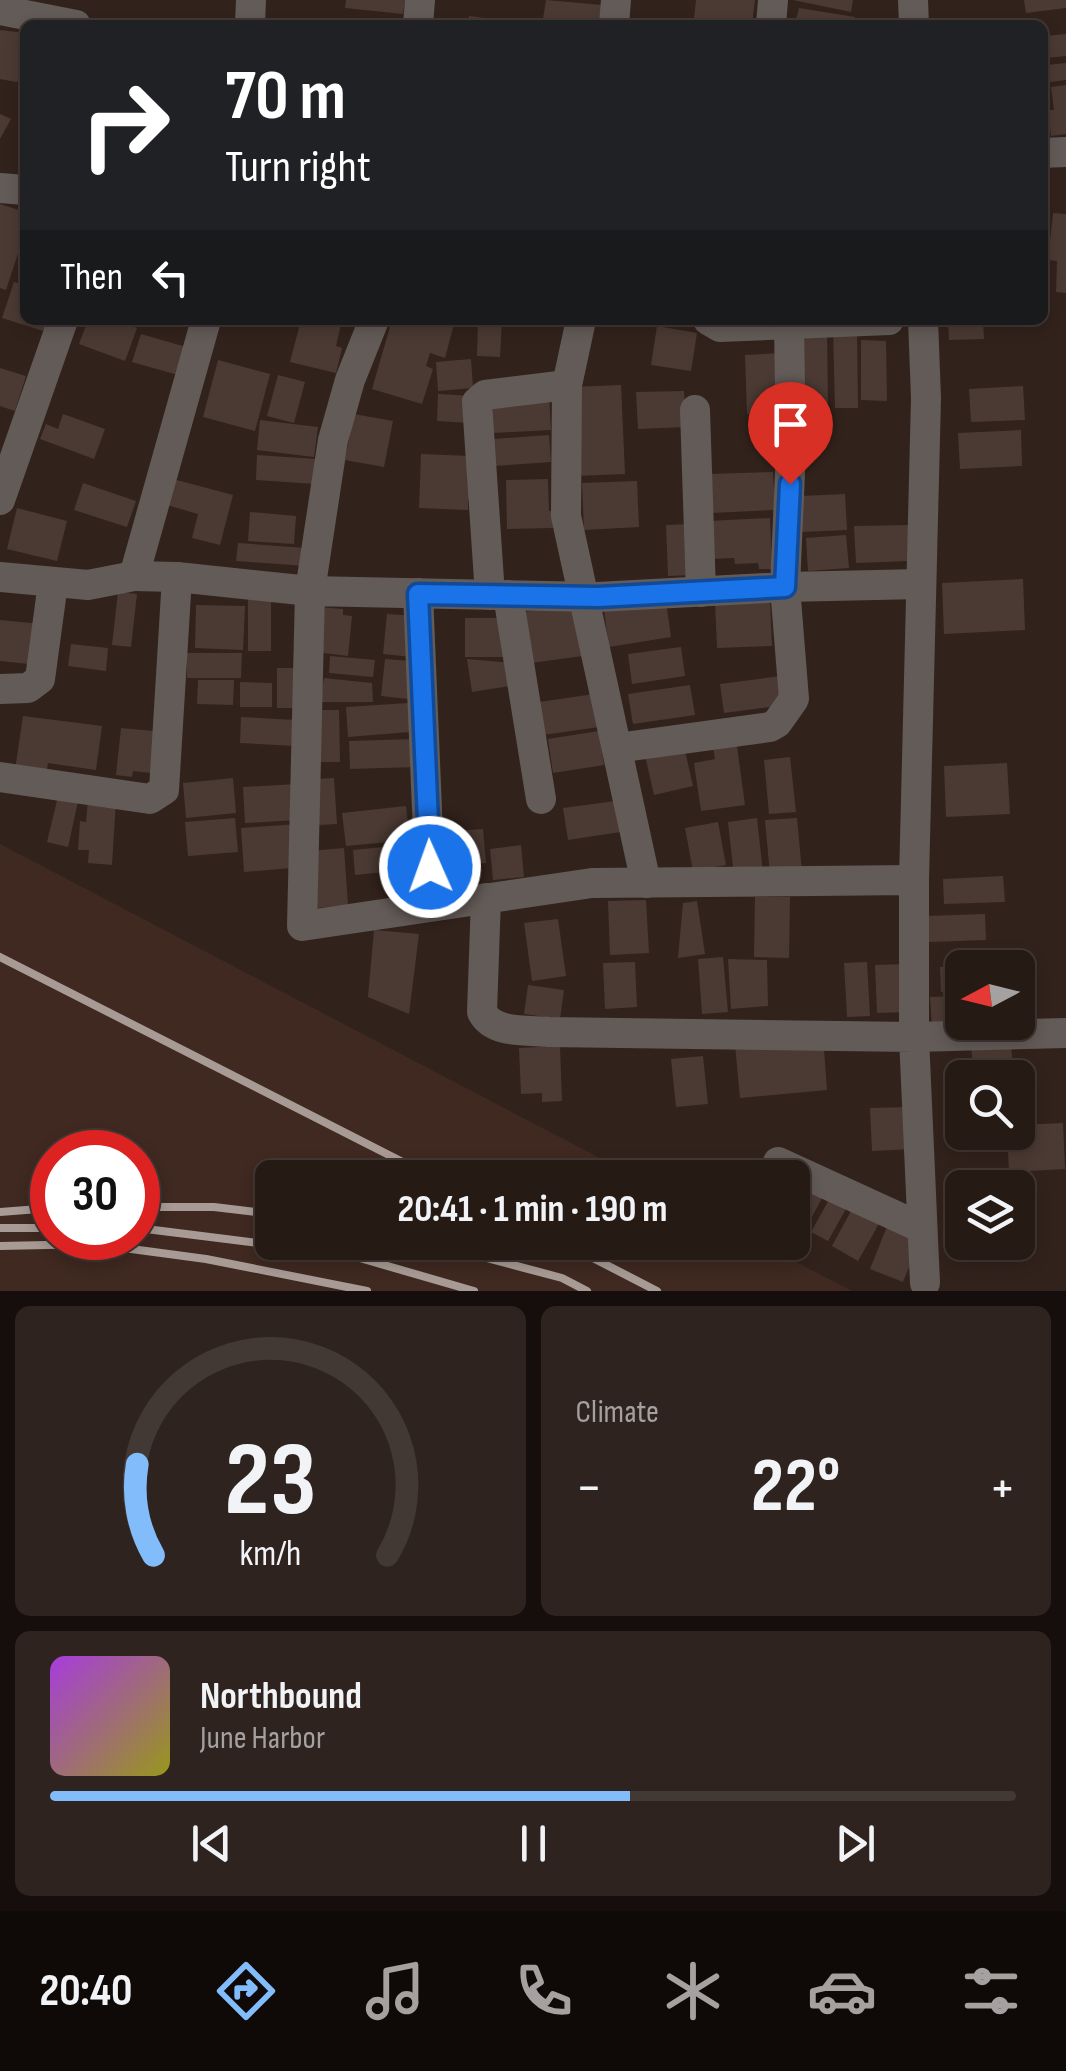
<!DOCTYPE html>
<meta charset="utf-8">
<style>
:root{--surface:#261a15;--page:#2e231e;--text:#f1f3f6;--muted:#a4a1a0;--line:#423834;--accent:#83bcfb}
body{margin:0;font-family:"Sofia Sans Condensed",sans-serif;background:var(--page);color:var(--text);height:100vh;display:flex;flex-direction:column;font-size:38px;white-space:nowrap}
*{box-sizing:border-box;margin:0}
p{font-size:32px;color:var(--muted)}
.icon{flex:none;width:55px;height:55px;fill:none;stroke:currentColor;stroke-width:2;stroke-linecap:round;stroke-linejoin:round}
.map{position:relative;height:1291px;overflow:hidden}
.side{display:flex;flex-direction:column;gap:15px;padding:15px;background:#150e0c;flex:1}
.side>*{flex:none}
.hud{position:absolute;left:20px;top:20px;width:1028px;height:305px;border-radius:15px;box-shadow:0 5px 15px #0003,0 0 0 2px var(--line);background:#202124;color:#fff;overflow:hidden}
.needle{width:65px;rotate:263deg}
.tools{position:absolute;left:945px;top:950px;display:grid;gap:20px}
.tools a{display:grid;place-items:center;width:90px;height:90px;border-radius:15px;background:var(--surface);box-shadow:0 5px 15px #0003,0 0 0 2px var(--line);font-size:50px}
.speed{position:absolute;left:30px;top:1130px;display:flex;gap:20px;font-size:50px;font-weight:700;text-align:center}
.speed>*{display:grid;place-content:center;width:130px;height:130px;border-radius:50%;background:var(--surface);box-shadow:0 5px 15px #0003,0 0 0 2px var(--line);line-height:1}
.speed .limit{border:15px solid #d22;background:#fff;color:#111}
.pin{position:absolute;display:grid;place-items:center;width:85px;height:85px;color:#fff;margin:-102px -42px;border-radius:50% 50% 50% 0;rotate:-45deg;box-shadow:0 0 10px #0007}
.pin .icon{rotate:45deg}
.me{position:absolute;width:110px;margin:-55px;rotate:358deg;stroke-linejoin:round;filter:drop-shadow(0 0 8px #0008)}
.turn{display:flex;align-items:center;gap:35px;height:210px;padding:0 40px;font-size:45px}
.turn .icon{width:130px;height:130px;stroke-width:2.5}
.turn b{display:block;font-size:70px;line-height:85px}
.then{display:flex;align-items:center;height:95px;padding:0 40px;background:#0003;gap:20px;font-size:38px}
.big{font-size:75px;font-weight:700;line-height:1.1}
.side .widget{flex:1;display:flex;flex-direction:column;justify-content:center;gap:15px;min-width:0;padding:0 35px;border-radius:15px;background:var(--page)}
.side .dial{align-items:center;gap:0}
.dial svg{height:260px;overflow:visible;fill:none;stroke:var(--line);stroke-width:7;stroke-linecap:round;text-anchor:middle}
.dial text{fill:var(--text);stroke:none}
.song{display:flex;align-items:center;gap:30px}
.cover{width:120px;height:120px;border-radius:15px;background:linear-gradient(135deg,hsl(280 70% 55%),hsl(60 70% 35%))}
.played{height:10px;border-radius:5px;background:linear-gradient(90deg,var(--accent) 60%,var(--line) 60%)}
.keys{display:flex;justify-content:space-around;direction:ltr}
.heat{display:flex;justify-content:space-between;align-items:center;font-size:55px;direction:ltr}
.side .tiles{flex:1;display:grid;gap:15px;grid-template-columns:1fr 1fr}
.widget:last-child{grid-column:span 2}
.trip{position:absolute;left:255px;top:1160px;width:555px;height:100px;border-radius:15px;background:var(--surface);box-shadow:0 5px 15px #0003,0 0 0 2px var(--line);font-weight:700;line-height:100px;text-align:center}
.menu{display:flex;height:160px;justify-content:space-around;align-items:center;background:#0f0a08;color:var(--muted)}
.menu .icon{width:70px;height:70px}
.menu .on{color:var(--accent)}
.menu b{font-size:45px;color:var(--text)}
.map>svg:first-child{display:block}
.built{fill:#3f2921;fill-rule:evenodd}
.building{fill:#4b3a33}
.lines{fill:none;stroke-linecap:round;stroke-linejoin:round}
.minor{stroke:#635b58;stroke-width:30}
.rail{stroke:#a89b96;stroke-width:8}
.route-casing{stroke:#114b97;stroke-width:25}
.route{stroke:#1a73e8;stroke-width:18}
</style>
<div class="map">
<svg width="1066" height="1291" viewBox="0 0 1066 1291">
<rect width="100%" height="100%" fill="#32221c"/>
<path class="built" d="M0,844L636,1177L272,1178V1242L760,1243L852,1291H0ZM52,1152H138V1238H52Z"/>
<g class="building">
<polygon points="346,0 405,0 403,14 345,8"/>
<polygon points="546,0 602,5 600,25 542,25"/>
<polygon points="696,0 755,0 752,24 694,18"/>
<polygon points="793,0 853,0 851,12"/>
<polygon points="1024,0 1066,0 1066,8 1026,13"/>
<polygon points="799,8 855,17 854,25 785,25 786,19 796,20"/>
<polygon points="469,16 499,20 499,25 468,25"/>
<polygon points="0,30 25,33 25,79 16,82 0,79"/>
<polygon points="1066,34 1066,56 1047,58 1044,36"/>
<polygon points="1066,63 1066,80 1050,82 1047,65"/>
<polygon points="1066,85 1066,134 1051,136 1048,110 1054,110 1051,87"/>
<polygon points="0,114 11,119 0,139"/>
<polygon points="0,204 25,212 25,232 6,290 0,288"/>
<polygon points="1053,213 1066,214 1066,293 1056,292 1057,261 1048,260"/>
<polygon points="14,282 25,285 25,320 58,320 53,334 2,318"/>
<polygon points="88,320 115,320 137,328 125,361 79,344"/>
<polygon points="301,320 342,320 336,346 342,348 336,373 290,362"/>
<polygon points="392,320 455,320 445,358 430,353 426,366 433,369 422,404 372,389"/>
<polygon points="478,320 502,320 500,357 477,356"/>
<polygon points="948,320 983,320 984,339 949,340"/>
<polygon points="657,326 697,333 691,371 651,365"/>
<polygon points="797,330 827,330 828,407 798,407"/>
<polygon points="833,330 857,330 858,408 835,408"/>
<polygon points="141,334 193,349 185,377 132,362"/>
<polygon points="861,340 886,341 887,401 861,400"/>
<polygon points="781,353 784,412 747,414 745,355"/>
<polygon points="471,359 473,388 438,391 436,362"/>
<polygon points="218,360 270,374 255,431 203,417"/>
<polygon points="0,368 26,376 15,411 0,406"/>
<polygon points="278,375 305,382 294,423 267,416"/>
<polygon points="621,385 625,474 576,476 572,387"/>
<polygon points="1023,386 1025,420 971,422 969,389"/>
<polygon points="684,391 686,427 638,429 636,392"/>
<polygon points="438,394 472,396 471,423 437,421"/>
<polygon points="549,397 551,430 493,433 491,401"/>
<polygon points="63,414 105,429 94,459 40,439 46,424 58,429"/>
<polygon points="354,414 393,421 384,467 345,460"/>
<polygon points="260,420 318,427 314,457 257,450"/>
<polygon points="1021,430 1022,466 960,469 958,433"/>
<polygon points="549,435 551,462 495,466 493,439"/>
<polygon points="421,454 470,456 477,501 468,500 468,510 419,508"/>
<polygon points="257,455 316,459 315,484 256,480"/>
<polygon points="773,472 775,510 711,513 710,474"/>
<polygon points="173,479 233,495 220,545 192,538 198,514 167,505"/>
<polygon points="548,479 549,511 553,511 553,528 507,529 506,480"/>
<polygon points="637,481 639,527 584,530 582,483"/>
<polygon points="83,483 136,501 127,527 74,510"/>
<polygon points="845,494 847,530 802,532 800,496"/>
<polygon points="17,508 67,521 57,561 7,549"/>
<polygon points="250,512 296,516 294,544 248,541"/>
<polygon points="770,518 772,569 759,569 758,563 735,564 734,558 710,559 708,521"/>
<polygon points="692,524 694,575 668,576 666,525"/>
<polygon points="908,525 909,561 856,563 854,526"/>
<polygon points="846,535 849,568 808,571 806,538"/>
<polygon points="238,543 306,548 305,566 236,561"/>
<polygon points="1023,579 1025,630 944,634 942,583"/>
<polygon points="118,592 137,594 131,647 112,645"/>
<rect x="248" y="599" width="23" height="52"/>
<polygon points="770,600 772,646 717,648 715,602"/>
<polygon points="666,601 671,637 609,647 604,610"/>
<polygon points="196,605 245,606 243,650 195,648"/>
<polygon points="576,605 583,656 531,663 523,612"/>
<polygon points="319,607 343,609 343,615 352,616 348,656 315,652"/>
<polygon points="387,614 416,616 412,657 383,654"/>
<rect x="465" y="618" width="39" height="39"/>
<polygon points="0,620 42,624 38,665 0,661"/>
<polygon points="71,644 108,648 106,671 68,666"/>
<polygon points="681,647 685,676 632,684 628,654"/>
<polygon points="187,653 242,653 241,678 187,678"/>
<polygon points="330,656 375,660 373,677 329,673"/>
<polygon points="385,659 411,661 408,699 381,696"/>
<polygon points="467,659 513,663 516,685 472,692"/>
<polygon points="277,668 298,668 297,708 277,708"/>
<polygon points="780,676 785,705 724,713 720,684"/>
<polygon points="324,678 372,683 373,702 320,702"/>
<polygon points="198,680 234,680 233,705 197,704"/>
<polygon points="240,682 272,683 272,707 240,707"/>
<polygon points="690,685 695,715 633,724 628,694"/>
<polygon points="594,694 599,727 543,735 539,702"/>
<polygon points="408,703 410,732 348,737 346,707"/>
<polygon points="315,710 339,710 340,762 316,762"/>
<polygon points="23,716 102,726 96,770 48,763 46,775 15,770"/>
<polygon points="241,717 296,720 295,746 240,743"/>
<polygon points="121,728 164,732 160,774 133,771 132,777 116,775"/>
<polygon points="599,731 604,765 553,773 548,739"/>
<polygon points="415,739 416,767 350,769 349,741"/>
<polygon points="736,739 745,805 701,811 694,763 715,759 712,742"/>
<polygon points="684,746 693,786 654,795 645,755"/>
<polygon points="790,757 796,812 769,814 764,760"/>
<polygon points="1007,763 1010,814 946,817 944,766"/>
<polygon points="233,778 236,813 186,818 183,783"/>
<polygon points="334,778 337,824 319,825 317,779"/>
<polygon points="297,784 299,820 245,823 243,787"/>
<polygon points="59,792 79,797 68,847 47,842"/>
<polygon points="88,800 116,801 112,865 88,863 89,850 78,850 80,821 86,822"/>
<polygon points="623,800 627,831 568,840 563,808"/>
<polygon points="406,806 410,840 346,846 342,813"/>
<polygon points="235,818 238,852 188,856 185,822"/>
<polygon points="757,818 763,873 734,876 728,822"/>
<polygon points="797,818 802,872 770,875 765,820"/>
<polygon points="718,822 726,865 693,871 685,828"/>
<polygon points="300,824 303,867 244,872 241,828"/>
<polygon points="483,829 486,863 440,866 438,832"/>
<polygon points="414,844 416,869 355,875 353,850"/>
<polygon points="521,845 524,877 493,880 490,849"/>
<polygon points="344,848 348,905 316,908 311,851"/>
<polygon points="1003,876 1005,902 944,904 943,879"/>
<polygon points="755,897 790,897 789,958 754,957"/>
<polygon points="646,900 649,953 610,955 608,901"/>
<polygon points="697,901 705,954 678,958 683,903"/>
<polygon points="985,914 986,940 928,942 927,916"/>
<polygon points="558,919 566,976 532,981 524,923"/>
<polygon points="374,930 419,934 409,1014 368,997"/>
<polygon points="723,957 728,1012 702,1014 698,959"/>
<polygon points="728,959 767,960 768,1006 731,1009"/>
<polygon points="635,962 637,1007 605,1009 603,963"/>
<polygon points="867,962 870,1016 847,1017 844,963"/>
<polygon points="906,964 908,1012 877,1013 875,965"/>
<polygon points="962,966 962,991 941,992 940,967"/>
<polygon points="528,985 564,990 560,1019 524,1014"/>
<polygon points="962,996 962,1025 932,1027 930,997"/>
<polygon points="823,1036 827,1090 740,1098 735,1044"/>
<polygon points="1011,1038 1013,1078 973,1078 971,1040"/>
<polygon points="560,1046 562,1101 542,1102 542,1093 521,1094 519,1048"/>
<polygon points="703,1056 708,1104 676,1107 671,1059"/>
<polygon points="911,1107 913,1149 872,1151 870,1108"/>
<polygon points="1063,1123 1065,1169 1009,1172 1007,1132 1018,1132 1018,1125"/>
<polygon points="818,1169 833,1177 803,1234 792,1229 792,1219"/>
<polygon points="840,1180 857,1189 828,1241 811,1232"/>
<polygon points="863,1189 890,1204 858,1261 832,1246"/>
<polygon points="962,1195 962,1219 947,1219 946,1196"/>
<polygon points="890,1219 923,1233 903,1282 870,1269"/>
</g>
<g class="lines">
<g class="minor">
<polyline points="913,0 914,25"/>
<polyline points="0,10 76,25"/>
<polyline points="250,25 251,0"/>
<polyline points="418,25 420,0"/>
<polyline points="614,25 616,0"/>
<polyline points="771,25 773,0"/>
<polyline points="1042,153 1066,152"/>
<polyline points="0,188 25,190"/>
<polyline points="206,320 134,576 177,577 310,591 333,440 350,380 374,320"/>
<polyline points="581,320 567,385 566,516 646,883"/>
<polyline points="708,320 720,327 889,320"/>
<polyline points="789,324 791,450 785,587 597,597 310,591 302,926 592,883 914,880 914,1037 1066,1033"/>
<polyline points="695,410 701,592"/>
<polyline points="0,500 63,320"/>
<polyline points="0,577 88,585 134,576"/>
<polyline points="418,593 431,906"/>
<polyline points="490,595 477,402 485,395 567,385"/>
<polyline points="508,595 541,799"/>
<polyline points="0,689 28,688 40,679 53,583"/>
<polyline points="617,748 770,727 777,723 794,699 785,587 921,584"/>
<polyline points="0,777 150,799 164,790 177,577"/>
<polyline points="914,880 926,398 923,320"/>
<path d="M486,898L482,1012C493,1034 527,1030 549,1032L914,1037L925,1283"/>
<polyline points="778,1162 922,1228"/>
</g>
<g class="rail">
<polyline points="0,957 434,1178"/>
<polyline points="138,1207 214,1207 272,1214"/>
<polyline points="0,1212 52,1208"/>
<polyline points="0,1228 52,1228"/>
<polyline points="138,1228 346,1254 474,1291"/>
<polyline points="426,1242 562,1278 587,1291"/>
<polyline points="562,1242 657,1291"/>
<polyline points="0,1246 94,1244 206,1259 367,1291"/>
</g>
</g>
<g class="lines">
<defs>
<polyline id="route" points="430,867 418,594 598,597 785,587 790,484"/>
</defs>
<use href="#route" class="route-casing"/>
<use href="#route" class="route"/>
</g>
</svg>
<div class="tools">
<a><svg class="needle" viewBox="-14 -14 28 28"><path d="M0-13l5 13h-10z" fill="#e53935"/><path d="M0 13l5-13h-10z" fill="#a4a1a0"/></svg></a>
<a><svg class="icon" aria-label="search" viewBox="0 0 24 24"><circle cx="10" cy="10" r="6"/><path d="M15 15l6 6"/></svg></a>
<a><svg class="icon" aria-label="layers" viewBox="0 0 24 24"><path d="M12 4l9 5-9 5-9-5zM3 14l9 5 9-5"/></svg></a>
</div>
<div class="speed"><div class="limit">30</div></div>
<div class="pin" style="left:790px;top:484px;background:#d93025"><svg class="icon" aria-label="arrive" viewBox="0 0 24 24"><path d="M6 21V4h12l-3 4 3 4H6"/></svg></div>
<svg class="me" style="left:430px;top:867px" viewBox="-20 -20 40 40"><circle r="17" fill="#1a73e8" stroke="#fff" stroke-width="3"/><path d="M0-11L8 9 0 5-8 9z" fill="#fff"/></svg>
<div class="trip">20:41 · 1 min · 190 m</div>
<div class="hud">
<div class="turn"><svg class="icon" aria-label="right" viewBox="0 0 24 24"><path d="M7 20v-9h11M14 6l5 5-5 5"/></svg><div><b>70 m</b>Turn right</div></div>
<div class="then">Then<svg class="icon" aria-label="left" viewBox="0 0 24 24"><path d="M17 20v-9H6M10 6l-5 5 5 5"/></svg></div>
</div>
</div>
<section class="side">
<div class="tiles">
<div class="widget dial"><svg viewBox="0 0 100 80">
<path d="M14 69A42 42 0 1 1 86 69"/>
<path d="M14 69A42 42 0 0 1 9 41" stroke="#83bcfb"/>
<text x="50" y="56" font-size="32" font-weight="700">23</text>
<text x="50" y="72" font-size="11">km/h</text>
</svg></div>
<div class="widget"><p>Climate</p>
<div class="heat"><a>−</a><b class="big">22°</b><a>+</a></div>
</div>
<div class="widget">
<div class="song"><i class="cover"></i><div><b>Northbound</b><p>June Harbor</p></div></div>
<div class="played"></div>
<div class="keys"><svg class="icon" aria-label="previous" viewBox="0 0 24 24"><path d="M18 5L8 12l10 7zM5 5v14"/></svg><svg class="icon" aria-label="pause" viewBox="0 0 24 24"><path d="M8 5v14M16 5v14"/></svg><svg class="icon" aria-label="next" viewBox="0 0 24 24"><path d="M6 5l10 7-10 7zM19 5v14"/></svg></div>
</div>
</div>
</section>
<nav class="menu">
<b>20:40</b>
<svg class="icon on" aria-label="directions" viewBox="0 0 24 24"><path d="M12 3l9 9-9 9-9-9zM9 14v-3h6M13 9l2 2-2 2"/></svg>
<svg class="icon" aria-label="music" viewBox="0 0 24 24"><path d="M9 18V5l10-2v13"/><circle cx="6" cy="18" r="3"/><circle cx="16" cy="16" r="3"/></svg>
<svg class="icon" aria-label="phone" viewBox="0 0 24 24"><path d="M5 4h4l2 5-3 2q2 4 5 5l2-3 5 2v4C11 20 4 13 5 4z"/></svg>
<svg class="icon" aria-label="climate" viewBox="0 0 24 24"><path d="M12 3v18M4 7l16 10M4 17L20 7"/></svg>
<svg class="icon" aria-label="car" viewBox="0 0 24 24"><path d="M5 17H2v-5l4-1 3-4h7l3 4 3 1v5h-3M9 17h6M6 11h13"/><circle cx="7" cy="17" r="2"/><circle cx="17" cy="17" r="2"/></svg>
<svg class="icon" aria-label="filters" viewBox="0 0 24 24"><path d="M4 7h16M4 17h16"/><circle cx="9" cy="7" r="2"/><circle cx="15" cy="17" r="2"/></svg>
</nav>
